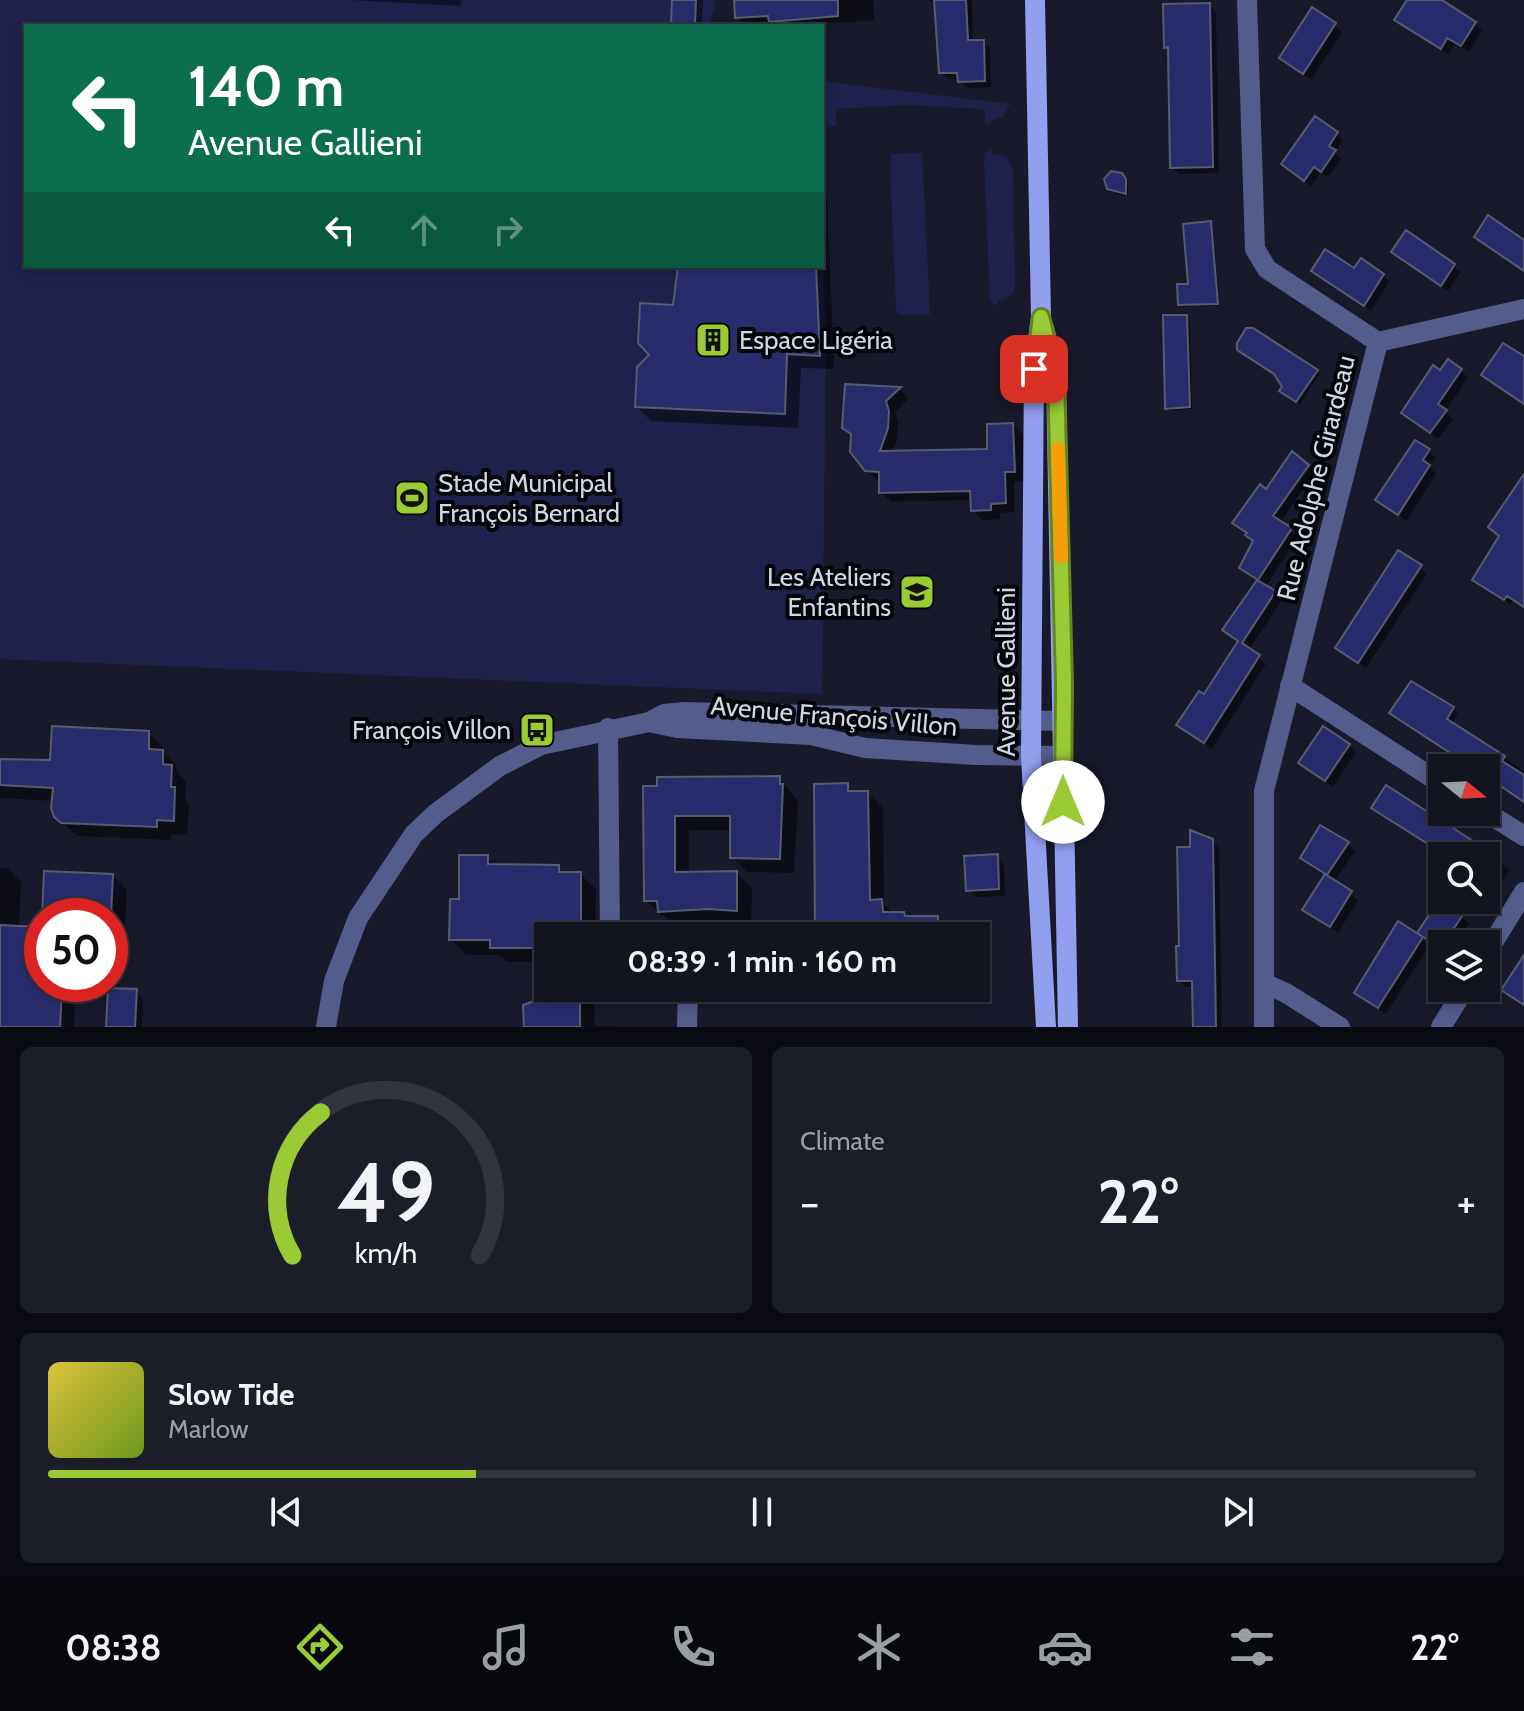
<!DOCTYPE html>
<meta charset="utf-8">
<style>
:root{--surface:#121420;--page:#1b1d29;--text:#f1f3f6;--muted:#9c9ea5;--line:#31333e;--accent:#9acb34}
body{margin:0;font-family:Cabin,sans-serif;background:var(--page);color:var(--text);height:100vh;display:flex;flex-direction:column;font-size:30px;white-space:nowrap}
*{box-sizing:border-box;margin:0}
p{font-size:26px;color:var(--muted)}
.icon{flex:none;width:44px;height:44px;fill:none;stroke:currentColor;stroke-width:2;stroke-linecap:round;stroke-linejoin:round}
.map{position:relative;height:1027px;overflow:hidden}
.drawer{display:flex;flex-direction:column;gap:20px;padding:20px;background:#0a0b12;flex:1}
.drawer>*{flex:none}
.top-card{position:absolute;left:24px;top:24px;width:800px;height:244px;border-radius:0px;box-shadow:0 4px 12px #0003,0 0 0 2px var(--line);background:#0b6e4f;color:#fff;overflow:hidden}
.needle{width:52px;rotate:108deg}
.fabs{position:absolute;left:1428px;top:754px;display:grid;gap:16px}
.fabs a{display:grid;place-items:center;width:72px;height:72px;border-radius:0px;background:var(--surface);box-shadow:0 4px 12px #0003,0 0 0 2px var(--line);font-size:40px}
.speed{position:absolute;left:24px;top:898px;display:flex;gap:16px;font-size:40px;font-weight:700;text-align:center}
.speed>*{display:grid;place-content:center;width:104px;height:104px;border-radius:50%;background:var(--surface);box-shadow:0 4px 12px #0003,0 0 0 2px var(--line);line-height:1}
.speed .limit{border:12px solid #d22;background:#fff;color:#111}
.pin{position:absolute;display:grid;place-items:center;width:68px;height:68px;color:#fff;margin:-34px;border-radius:16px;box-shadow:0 4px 12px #0006}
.me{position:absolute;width:88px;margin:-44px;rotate:0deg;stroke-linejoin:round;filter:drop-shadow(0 0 6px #0008)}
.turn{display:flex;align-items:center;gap:28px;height:168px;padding:0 32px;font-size:36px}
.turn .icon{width:104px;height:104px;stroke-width:2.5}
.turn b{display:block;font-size:56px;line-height:68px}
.lanes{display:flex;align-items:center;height:76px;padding:0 32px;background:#0003;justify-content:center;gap:40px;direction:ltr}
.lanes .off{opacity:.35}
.big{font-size:60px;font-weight:700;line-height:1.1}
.drawer .card{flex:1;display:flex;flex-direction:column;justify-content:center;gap:12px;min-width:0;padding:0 28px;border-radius:12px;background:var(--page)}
.drawer .dial{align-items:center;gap:0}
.dial svg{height:208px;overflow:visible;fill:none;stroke:var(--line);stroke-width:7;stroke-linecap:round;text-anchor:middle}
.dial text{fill:var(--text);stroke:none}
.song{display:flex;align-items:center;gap:24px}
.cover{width:96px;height:96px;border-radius:12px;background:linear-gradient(135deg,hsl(50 70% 55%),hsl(80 70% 35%))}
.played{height:8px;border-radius:4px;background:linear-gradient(90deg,var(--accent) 30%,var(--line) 30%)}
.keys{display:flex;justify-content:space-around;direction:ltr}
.heat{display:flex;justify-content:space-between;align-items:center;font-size:44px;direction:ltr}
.drawer .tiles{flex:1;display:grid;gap:20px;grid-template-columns:1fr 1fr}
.card:last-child{grid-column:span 2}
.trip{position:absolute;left:534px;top:922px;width:456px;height:80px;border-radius:0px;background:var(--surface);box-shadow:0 4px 12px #0003,0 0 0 2px var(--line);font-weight:700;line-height:80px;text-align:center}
.tabs{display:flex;height:128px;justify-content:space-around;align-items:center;background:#07080d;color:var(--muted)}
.tabs .icon{width:56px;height:56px}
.tabs .on{color:var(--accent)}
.tabs b{font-size:36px;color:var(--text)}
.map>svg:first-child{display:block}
.green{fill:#1e224a}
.shadow{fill:#0007}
.building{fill:#282c6d;stroke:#585c6f;stroke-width:2}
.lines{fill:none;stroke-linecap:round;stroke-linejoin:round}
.minor{stroke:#545c8c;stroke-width:20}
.major{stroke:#929fef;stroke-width:20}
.route-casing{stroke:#648422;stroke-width:20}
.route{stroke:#9acb34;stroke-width:14}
.slow{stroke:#f59e0b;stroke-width:14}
.labels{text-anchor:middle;stroke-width:8;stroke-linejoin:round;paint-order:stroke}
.poi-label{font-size:26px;fill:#d4d6e2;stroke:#05060c;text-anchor:start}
.street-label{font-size:26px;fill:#d4d6e2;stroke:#05060c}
</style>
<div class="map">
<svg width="1524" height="1027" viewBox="0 0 1524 1027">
<rect width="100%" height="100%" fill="#181a2b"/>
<g class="green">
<polygon points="0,0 716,0 709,26 26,26 26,266 822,266 822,229 826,336 822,694 0,659"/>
<polygon points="822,81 1010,104 1003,117 993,120 990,124 985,125 985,109 905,105 836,109 836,126 828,127 827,119 822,119"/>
<polygon points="992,149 992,154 1007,157 1013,171 1015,292 1004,300 998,300 997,306 990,301 984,159 985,153"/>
<polygon points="922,153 930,312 929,315 900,315 896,310 890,162 892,154"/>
</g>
<g class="shadow">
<polygon points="349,0 461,0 461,6"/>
<polygon points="674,0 703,0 702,26 677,26 673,22"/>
<polygon points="736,0 873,0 874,21 800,24 801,26 776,26 773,23 744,25 737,17"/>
<polygon points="929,0 972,0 973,42 983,42 990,48 991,87 966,88 960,79 948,79 941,72 937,5"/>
<polygon points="1409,0 1438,0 1482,30 1469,52 1455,43 1448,54 1397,20"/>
<polygon points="1209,5 1216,12 1219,173 1179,174 1172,167 1170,51 1166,47"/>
<polygon points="1313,10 1342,32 1311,80 1282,58"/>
<polygon points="1337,134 1343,140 1335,152 1341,159 1328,177 1321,172 1311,186 1290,171"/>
<polygon points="1117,173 1128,184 1128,196 1115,194 1107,185"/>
<polygon points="822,191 827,196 834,369 801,368 798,428 651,421 637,407 652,356 675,307 680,266 822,266"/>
<polygon points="1210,223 1213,227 1220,306 1183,307 1180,304 1190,286"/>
<polygon points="1406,233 1461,272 1448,291 1393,252"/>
<polygon points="1314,271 1355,271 1383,275 1389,282 1371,311"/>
<polygon points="1186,317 1190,320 1192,409 1170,411 1167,408"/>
<polygon points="1461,370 1468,378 1445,411 1453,419 1438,439 1404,413 1441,373"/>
<polygon points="1316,372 1319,374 1300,404 1285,394 1284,387 1277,375"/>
<polygon points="847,386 900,389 909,398 895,412 898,422 897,439 892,453 989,451 1013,425 1023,435 1024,481 1014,482 1015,512 1000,513 1000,519 982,520 973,510 972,500 891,502 881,492 881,481 877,480 866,470 853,436"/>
<polygon points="1428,451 1435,458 1430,467 1436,474 1406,521 1378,500"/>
<polygon points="1308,467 1314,473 1280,523 1298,537 1265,587 1282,600 1249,650 1266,664 1212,749 1178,724 1204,696 1239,642 1224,630 1258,581 1242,567 1255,542 1242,530 1267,492"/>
<polygon points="1524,471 1524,607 1513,601 1510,604 1474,580 1501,537 1513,494 1511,492"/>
<polygon points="1420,567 1427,574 1366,668 1345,655 1338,648"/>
<polygon points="1453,709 1458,714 1452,724 1524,771 1524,801 1486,776 1486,768 1473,768 1397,718"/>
<polygon points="148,733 163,747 163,752 177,766 177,772 186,781 185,800 189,804 187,835 171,834 171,840 77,836 56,816 54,801 0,798 0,758 52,762"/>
<polygon points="1349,745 1356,752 1333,787 1301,763"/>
<polygon points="779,778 798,801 794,873 747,872 732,857 732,830 689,830 689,874 737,873 752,888 751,925 675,926 664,915 661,915 646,900 645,788"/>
<polygon points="847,785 855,793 868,793 883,808 884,904 894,914 903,914 907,918 937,918 952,933 952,936 808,936 807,922 817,922"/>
<polygon points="1387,788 1502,863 1509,870 1497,889 1486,881 1486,856 1442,856 1442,874 1435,867 1443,854 1374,807"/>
<polygon points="1212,841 1219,848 1222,1027 1195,1027 1194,987 1185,987 1179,980 1181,948"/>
<polygon points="1347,844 1355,851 1334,882 1358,900 1338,933 1304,909 1326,875 1303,858"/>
<polygon points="997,856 1004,864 1005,896 976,897 968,890"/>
<polygon points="487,857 496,866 558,867 565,874 580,874 596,889 595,936 548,936 548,988 595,988 594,1026 633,1027 526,1027 536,1002 536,962 507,962 499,955 466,955 451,939 461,901"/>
<polygon points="0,868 7,868 21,882 19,928 42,929 42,984 67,984 66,997 75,1006 74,1027 1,1027"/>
<polygon points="112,875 127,890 124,944 110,944 110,916 44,916"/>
<polygon points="1461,917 1469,924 1455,944 1442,944 1442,950 1420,933"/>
<polygon points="1399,924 1429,946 1386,1014 1357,993"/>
<polygon points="814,988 952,988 952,1004 921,1004 910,993 863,995 863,998 824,998"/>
<polygon points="136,991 143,998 142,1027 108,1027"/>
</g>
<g class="building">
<polygon points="672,0 696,0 695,24 671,23"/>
<polygon points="734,0 838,0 838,16 769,22 768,16 735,18"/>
<polygon points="934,0 966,0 968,40 984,40 985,81 958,82 957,73 939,73"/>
<polygon points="1407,0 1442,0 1476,22 1461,46 1447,38 1441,49 1394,20"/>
<polygon points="1210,3 1213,167 1170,168 1168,47 1164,48 1163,4"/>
<polygon points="1312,7 1336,23 1303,74 1279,58"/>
<polygon points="1315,116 1338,132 1329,146 1336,150 1321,172 1314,167 1304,181 1281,164"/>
<polygon points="1111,171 1122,173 1126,179 1126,194 1107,189 1104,179"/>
<polygon points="1488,215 1524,240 1524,271 1474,237"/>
<polygon points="1211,221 1218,304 1178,305 1177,284 1188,284 1183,224"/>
<polygon points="1406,230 1455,264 1441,286 1391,252"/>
<polygon points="1325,249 1354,268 1361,258 1384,274 1364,306 1311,271"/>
<polygon points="678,266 816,266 820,356 787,354 785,414 635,407 637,367 649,355 638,343 640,303 673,305"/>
<polygon points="1163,315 1187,315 1190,407 1165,409"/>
<polygon points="1246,328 1253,328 1318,370 1296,402 1279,391 1282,387 1274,374 1237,350 1237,343"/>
<polygon points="1503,343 1524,356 1524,404 1481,375"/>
<polygon points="1448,359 1462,369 1438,404 1447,410 1430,433 1401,413 1433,365 1440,370"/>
<polygon points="845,384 901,387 886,401 889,411 888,428 880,451 987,449 987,424 1013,423 1015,472 1005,472 1006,503 991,504 991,510 971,511 970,491 879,493 879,472 865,471 850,452 851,434 842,428"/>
<polygon points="1415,440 1430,449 1423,460 1430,465 1398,515 1375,500"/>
<polygon points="1292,451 1309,465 1273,516 1292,528 1258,580 1239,568 1253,541 1245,535 1247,533 1232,523 1260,484 1266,489"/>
<polygon points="1524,474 1524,607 1507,596 1504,600 1472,580 1499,536 1488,527"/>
<polygon points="1398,550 1422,565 1358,663 1335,648"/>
<polygon points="1257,580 1276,591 1242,643 1260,655 1204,743 1176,725 1199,691 1204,694 1238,641 1222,630"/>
<polygon points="1411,681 1454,707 1447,719 1505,756 1502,761 1524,775 1524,802 1486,776 1486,768 1473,768 1389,713"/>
<polygon points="52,726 149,731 149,749 163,750 163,764 172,765 171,787 175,787 174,821 157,820 157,827 61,823 54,817 51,808 53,788 0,785 0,759 50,760"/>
<polygon points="1323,726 1350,744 1325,781 1298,763"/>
<polygon points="780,776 780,784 783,784 780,859 730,858 730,816 675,816 675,872 737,871 737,911 708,909 658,912 657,901 644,901 643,786 657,786 657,777"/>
<polygon points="848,783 848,791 868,791 870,900 882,899 883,912 904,912 905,916 938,916 938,936 815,936 814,784"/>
<polygon points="1386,785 1456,830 1496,856 1447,856 1371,808"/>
<polygon points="1320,825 1349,842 1327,875 1300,858"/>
<polygon points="1190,830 1213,839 1216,1027 1193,1027 1192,981 1177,981 1176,946 1179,946 1177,847 1190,847"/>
<polygon points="998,854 999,889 966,891 964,856"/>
<polygon points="459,855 488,855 488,864 559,865 559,872 581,872 581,936 548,936 548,948 490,948 490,940 449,940 450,899 459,899"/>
<polygon points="44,871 113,874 111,916 42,916"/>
<polygon points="1325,874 1352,891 1330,927 1302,910"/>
<polygon points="1439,900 1463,915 1440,948 1417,933"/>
<polygon points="1398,921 1423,937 1378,1008 1354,993"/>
<polygon points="0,925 42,927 42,984 52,984 52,989 62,989 60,1027 0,1027"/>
<polygon points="1524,955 1524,1005 1501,990"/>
<polygon points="108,988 137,989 135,1027 106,1027"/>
<polygon points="534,988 580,988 580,1027 524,1027 523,1005 534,1001"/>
</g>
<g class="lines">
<g class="minor">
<polyline points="1247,0 1255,249 1267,269 1378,342 1264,791 1264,1027"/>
<polyline points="1378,342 1524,309"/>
<polyline points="1290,686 1442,784"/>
<polyline points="649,722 677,728 811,735 865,748 976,755 1063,756"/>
<polyline points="608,728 610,936"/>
<polyline points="1486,812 1524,836"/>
<polyline points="1486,954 1524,892"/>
<polyline points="1264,983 1286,993 1340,1027"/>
<polyline points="326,1027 334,981 358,918 414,834 435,814 500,766 541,745 649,722 664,714 684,712 1063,721"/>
<polyline points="687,1027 688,988"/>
<polyline points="1441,1027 1465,988"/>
</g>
<g class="major">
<polyline points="1035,0 1041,317 1034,369 1031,756 1046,1027"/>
<polyline points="1044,328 1056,377 1068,1027"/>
</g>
</g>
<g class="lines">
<defs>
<polyline id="route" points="1034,369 1041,317 1056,377 1064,683 1063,802"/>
</defs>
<use href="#route" class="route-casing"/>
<use href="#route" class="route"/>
<polyline class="slow" points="1058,449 1061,557"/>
</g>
<defs>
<symbol id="building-square" viewBox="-11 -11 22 22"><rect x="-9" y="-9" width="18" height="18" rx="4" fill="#9acb34" stroke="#05060c"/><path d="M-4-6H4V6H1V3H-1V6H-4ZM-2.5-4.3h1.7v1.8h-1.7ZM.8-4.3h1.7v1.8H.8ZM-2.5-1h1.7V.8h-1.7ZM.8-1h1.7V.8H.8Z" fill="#111"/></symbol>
<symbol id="stadium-square" viewBox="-11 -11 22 22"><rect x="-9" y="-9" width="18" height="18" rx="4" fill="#9acb34" stroke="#05060c"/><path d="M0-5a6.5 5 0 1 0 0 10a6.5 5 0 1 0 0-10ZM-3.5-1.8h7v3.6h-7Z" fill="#111"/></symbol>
<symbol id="school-square" viewBox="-11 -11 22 22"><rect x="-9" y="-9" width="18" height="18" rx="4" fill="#9acb34" stroke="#05060c"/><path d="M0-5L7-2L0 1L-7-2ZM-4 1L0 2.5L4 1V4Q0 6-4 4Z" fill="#111"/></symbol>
<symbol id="bus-square" viewBox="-11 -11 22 22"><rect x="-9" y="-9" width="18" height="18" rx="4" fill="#9acb34" stroke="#05060c"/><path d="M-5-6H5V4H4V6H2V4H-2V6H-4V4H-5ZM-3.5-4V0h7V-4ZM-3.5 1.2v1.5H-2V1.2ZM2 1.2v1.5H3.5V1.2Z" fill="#111"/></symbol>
</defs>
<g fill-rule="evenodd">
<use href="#building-square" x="693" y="320" width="40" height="40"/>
<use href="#stadium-square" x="392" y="478" width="40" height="40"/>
<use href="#school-square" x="897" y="572" width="40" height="40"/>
<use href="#bus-square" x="517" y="710" width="40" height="40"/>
</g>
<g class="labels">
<g class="poi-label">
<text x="739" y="349">Espace Ligéria</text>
<text x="438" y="492">Stade Municipal<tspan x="438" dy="30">François Bernard</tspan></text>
<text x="891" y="586" text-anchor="end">Les Ateliers<tspan x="891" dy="30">Enfantins</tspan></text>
<text x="511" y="739" text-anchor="end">François Villon</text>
</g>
<g class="street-label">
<text transform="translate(1316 478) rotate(-76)" y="9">Rue Adolphe Girardeau</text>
<text transform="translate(1006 672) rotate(-90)" y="9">Avenue Gallieni</text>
<text transform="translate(834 716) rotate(5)" y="9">Avenue François Villon</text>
</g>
</g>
</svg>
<div class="fabs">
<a><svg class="needle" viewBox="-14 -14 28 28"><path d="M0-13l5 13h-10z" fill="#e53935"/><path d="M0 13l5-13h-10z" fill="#9c9ea5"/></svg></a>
<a><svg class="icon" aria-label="search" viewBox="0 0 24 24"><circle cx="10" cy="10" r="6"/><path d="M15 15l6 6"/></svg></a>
<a><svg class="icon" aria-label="layers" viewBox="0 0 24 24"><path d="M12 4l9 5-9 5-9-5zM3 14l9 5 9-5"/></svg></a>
</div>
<div class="speed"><div class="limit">50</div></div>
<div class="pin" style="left:1034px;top:369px;background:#d93025"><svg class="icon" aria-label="arrive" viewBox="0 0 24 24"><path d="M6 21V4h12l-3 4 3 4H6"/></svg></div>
<svg class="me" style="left:1063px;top:802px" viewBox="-20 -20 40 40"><circle r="19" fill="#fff"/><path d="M0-13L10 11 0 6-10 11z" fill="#9acb34"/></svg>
<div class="trip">08:39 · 1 min · 160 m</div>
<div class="top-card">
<div class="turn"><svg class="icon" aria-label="left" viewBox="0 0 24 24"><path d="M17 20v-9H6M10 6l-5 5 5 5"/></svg><div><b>140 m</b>Avenue Gallieni</div></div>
<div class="lanes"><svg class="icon" aria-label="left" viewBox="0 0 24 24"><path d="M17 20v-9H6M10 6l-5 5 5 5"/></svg><svg class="icon off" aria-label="ahead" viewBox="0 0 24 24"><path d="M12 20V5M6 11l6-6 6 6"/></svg><svg class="icon off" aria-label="right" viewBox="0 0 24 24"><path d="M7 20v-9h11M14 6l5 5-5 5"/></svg></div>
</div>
</div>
<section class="drawer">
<div class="tiles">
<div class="card dial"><svg viewBox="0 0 100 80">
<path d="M14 69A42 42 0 1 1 86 69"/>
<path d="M14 69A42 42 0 0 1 25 14" stroke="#9acb34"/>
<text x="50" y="56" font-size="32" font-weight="700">49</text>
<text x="50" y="72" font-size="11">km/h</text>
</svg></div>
<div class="card"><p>Climate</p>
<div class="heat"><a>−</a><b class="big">22°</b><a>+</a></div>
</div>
<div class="card">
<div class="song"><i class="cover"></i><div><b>Slow Tide</b><p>Marlow</p></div></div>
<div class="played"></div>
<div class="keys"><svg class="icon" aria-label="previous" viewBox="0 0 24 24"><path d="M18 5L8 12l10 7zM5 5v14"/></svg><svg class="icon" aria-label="pause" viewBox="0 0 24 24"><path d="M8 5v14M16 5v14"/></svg><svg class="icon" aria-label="next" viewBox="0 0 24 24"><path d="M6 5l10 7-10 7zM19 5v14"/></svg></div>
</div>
</div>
</section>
<nav class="tabs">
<b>08:38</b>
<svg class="icon on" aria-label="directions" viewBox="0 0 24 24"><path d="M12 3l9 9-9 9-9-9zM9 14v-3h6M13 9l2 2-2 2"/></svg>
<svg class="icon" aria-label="music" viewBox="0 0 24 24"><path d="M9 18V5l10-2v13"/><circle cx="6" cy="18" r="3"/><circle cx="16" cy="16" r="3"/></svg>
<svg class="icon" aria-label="phone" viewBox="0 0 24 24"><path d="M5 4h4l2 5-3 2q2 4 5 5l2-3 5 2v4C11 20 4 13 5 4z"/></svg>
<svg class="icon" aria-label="climate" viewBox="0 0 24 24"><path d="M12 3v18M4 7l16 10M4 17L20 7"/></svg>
<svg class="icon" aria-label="car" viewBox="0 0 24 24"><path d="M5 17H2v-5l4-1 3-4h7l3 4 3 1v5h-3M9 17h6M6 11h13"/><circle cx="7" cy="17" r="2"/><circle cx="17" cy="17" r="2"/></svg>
<svg class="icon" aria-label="filters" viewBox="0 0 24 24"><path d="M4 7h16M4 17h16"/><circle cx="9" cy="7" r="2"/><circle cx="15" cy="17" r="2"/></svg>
<b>22°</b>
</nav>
